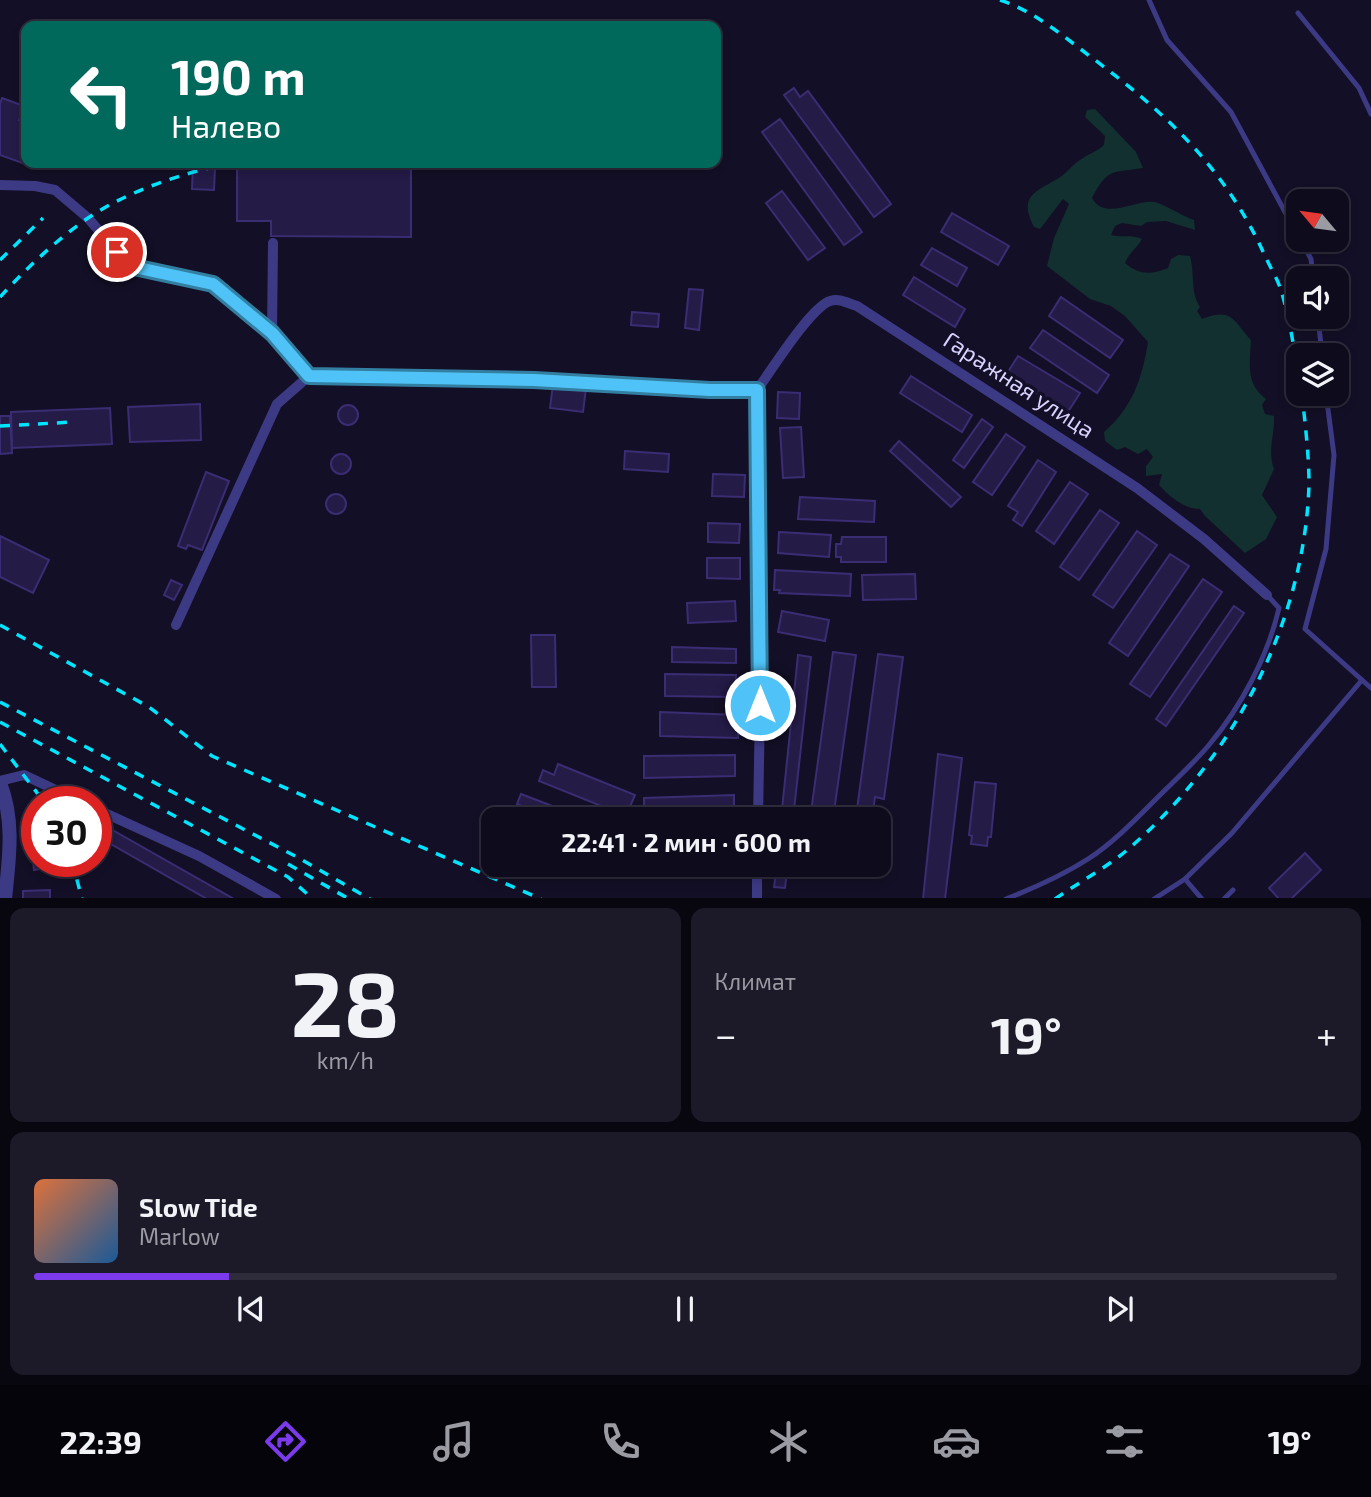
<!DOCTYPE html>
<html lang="ru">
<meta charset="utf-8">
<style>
:root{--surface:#0e0b1c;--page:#1c1929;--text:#f1f3f6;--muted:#9b9ba3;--line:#2e2b3b;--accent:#7c3aed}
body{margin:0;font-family:"Exo 2",sans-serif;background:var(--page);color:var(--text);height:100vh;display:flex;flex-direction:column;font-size:26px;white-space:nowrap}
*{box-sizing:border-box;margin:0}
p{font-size:23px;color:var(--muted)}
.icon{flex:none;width:38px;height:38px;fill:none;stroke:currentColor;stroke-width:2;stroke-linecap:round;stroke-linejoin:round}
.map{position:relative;height:898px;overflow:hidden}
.panel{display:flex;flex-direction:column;gap:10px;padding:10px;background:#08060f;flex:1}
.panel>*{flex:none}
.hud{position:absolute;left:21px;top:21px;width:700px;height:147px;border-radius:14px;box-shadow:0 4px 10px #0003,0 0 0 2px var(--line);background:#00695c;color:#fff;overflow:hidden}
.needle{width:46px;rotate:299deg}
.fabs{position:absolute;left:1286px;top:189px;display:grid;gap:14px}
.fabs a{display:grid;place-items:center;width:63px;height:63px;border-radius:14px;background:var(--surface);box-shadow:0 4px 10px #0003,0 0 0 2px var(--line);font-size:35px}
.speed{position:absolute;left:21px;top:786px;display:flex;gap:14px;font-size:35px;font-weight:700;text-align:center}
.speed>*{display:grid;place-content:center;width:91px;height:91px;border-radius:50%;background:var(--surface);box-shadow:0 4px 10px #0003,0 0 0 2px var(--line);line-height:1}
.speed .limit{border:10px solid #d22;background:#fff;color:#111}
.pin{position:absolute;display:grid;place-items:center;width:60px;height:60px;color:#fff;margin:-30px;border:4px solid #fff;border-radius:50%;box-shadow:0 2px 7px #0007}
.me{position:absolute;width:77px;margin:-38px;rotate:0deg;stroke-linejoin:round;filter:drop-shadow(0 0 5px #0008)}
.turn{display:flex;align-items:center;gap:24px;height:147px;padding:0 35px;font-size:32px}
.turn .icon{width:91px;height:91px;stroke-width:2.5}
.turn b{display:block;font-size:49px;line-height:60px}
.big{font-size:52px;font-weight:700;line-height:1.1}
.panel .card{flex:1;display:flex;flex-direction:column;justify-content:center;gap:10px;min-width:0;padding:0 24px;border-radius:14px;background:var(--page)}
.panel .dial{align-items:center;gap:0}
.dial b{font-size:91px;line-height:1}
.song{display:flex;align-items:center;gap:21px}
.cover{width:84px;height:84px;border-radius:10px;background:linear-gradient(135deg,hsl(20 70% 55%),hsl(210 70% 35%))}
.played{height:7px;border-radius:4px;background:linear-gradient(90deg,var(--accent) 15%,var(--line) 15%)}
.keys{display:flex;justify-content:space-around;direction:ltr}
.heat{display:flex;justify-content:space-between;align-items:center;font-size:38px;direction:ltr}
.panel .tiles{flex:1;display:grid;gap:10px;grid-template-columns:1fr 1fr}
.card:last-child{grid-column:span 2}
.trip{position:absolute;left:481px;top:807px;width:410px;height:70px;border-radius:14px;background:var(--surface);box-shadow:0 4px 10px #0003,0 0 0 2px var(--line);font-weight:700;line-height:70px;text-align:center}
.menu{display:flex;height:112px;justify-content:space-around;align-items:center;background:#06040b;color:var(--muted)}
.menu .icon{width:49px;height:49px}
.menu .on{color:var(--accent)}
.menu b{font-size:32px;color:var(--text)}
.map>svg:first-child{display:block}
.green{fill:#12302f}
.building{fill:#241b47;stroke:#3b2d73;stroke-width:2}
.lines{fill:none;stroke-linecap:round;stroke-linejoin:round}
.service{stroke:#3d3a85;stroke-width:5}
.minor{stroke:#3d3a85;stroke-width:10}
.tertiary{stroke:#3d3a85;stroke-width:14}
.rail{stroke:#00e5ff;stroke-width:3.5;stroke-dasharray:10 9;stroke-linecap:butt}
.route-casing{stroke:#337fa1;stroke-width:18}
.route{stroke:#4fc3f7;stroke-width:12}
.labels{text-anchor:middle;stroke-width:7;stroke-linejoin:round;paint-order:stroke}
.street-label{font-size:23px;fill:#d9d4ff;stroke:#130f26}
</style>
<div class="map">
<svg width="1371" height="899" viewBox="0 0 1371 899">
<rect width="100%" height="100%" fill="#130f26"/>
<path class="green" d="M1095,109L1136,152L1143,168C1113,173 1108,167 1092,198C1104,221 1135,200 1154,202C1162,203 1184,217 1194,220L1195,230L1166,221L1147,222L1141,226L1122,223L1115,226L1111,235C1122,238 1131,234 1142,239C1137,248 1129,253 1125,263C1139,275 1151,275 1168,268L1171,259L1178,255L1190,256C1195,274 1190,292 1200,307L1197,311L1202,319C1232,307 1233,320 1251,340C1250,364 1245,383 1266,399L1262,405L1265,414L1274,416C1275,435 1267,450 1274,469L1262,495L1277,517L1266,539L1245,553L1205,516L1200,509C1184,509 1170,497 1159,485L1162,474L1146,476V466L1153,457L1147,449L1138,454L1125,447L1117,450L1105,441L1104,432C1133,407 1142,378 1148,342L1125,316L1111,306L1090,299L1047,266L1054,238L1069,204L1063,199L1040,229L1034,227C1018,196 1035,192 1059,178C1067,173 1072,165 1080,160C1088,154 1096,152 1104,145L1105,136L1085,117L1087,110Z"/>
<g class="building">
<polygon points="794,88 800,97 808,91 891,204 874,217 784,95"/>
<polygon points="2,98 24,106 19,120 26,122 26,136 20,153 26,155 25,164 0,155 0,104"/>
<polygon points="780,119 862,232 844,245 762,132"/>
<polygon points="237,163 411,163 411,237 271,236 271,221 237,221"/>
<polygon points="193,166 215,168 214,190 192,189"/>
<polygon points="782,191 825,248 808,260 766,203"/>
<polygon points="952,213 1009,246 998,265 941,232"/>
<polygon points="932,248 967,268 957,286 921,265"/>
<polygon points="914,277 965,309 955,327 903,295"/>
<polygon points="689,289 703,290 699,330 685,328"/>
<polygon points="1061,297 1123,340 1110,358 1049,316"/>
<polygon points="632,312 659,314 658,327 631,325"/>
<polygon points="1043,330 1109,375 1097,393 1030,348"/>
<polygon points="1018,356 1080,393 1068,412 1006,375"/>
<polygon points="911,376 972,415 962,432 900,393"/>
<polygon points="553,384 586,388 583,412 550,408"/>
<polygon points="778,392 800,393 799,419 777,418"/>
<polygon points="200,404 201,440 130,442 128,407"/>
<circle cx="348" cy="415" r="10"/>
<polygon points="110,408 112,444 12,448 11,412"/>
<polygon points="0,416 10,416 12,453 0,454"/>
<polygon points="982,419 993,427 964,468 953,460"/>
<polygon points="801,427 804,477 783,478 780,428"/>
<polygon points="1006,434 1025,447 992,495 973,482"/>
<polygon points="899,441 961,497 951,507 890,451"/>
<polygon points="625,451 669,454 668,472 624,469"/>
<circle cx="341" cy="464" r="10"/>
<polygon points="1038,460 1056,472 1022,526 1013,520 1018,512 1008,506"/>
<polygon points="206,472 229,481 202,550 188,545 186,549 178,546"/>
<polygon points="713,474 745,475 744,497 712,496"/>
<polygon points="1070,482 1088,494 1054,544 1036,531"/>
<circle cx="336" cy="504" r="10"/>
<polygon points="800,497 875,501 874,522 798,519"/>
<polygon points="1100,510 1119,523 1079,580 1060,567"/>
<polygon points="708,523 740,524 739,543 708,542"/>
<polygon points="1137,531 1157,545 1113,608 1093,595"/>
<polygon points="779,532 831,535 829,557 778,553"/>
<polygon points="0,536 49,560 33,593 0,577"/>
<polygon points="842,537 886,537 886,562 841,562 841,557 836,557 836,544 841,544"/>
<polygon points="1170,554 1189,566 1128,656 1109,643"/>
<polygon points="707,558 740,558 740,579 707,578"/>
<polygon points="775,570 851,574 850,596 779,593 780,590 774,590"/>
<polygon points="915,574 916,599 863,600 862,575"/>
<polygon points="1203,579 1222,592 1150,697 1130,684"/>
<polygon points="171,580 182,585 174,600 164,595"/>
<polygon points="735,601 736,621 688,623 687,603"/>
<polygon points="1234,606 1244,613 1166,726 1156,719"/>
<polygon points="782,611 829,620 825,641 778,632"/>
<polygon points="531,635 555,635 556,687 532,687"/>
<polygon points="672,647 736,649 736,663 672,662"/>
<polygon points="833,652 856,655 833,819 810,819"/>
<polygon points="878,654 903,657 884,799 875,797 873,811 857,809"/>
<polygon points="798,655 811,657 793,819 781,819"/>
<polygon points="665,674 736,675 736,697 665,696"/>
<polygon points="660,712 738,715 738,738 660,736"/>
<polygon points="938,754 962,758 945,899 923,899"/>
<polygon points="735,755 735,776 644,778 644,756"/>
<polygon points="558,764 635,795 626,816 539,781 543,770 554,775"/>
<polygon points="975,782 996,784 991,837 988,837 987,846 971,844 972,836 969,835"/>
<polygon points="521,794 586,819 551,819 517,804"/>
<polygon points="734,795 734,818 644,819 644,798"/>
<polygon points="37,814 37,861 45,861 46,868 34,870 28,815"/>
<polygon points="109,828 234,899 207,899 102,839"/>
<polygon points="1305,853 1321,870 1291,899 1279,899 1269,888"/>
<polygon points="777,864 788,864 785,888 774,887"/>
<polygon points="50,890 50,899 23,899 23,891"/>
</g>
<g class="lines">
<g class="service">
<polyline points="1149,0 1167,40 1231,112 1298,236"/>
<polyline points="1298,13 1359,88 1371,114"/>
<polyline points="1301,240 1311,259 1313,278"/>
<polyline points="1318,317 1322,355"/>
<polyline points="1326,394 1334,455 1326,549 1305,629 1362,680"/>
<polyline points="1185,879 1202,899"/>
<path d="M1006,899C1034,888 1063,875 1088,859C1114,842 1135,820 1156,799C1174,781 1193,764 1209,745C1241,707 1268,656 1279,608L1267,595"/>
<polyline points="1154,899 1185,879 1232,833 1362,680 1371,688"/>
<polyline points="1224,899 1233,890"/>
</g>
<g class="minor">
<polyline points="0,185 35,186 55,190 88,218 117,252 133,267 213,284 272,333 309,376 534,380 710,390 757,390"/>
<polyline points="272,333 273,243"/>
<path d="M757,390C771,371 810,308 830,301C840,298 847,303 857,306L1137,488L1204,539L1267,595"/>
<polyline points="757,390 760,705 758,819"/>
<polyline points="176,625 277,404 309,376"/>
<polyline points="0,781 24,775 81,802"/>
<polyline points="96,809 199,856 276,899"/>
<polyline points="757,899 757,864"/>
</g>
<path class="tertiary" d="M0,783C15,821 9,859 5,899"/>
<g class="rail">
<path d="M1000,0C1034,11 1063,36 1091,57C1166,113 1226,169 1265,256C1270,267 1277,278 1281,290C1289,317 1294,346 1298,374"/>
<polyline points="0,260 43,218"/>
<path d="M0,297C26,269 56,240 88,218C130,190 182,173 232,163"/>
<polyline points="0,426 73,422"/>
<polyline points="0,625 149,707 212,756 541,899"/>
<polyline points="0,702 297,857 370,899"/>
<polyline points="0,722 288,877 313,899"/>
<polyline points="0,744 44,802"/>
<polyline points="72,861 82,899"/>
<polyline points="288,864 349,899"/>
<path d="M1055,899C1078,883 1104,869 1126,851C1231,762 1305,623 1309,484C1309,455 1305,423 1302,394"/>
</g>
</g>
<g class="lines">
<defs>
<polyline id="route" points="117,252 134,267 213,284 272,333 309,376 534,380 710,390 757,390 760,705"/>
</defs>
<use href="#route" class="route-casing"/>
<use href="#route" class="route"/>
</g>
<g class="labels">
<g class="street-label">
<text transform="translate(1019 385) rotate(33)" y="8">Гаражная улица</text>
</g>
</g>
</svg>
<div class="fabs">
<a><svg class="needle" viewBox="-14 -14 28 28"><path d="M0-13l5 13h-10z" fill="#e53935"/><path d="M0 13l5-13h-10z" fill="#9b9ba3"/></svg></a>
<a><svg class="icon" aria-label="sound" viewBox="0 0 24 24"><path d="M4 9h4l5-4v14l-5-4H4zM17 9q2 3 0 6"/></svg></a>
<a><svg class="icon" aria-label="layers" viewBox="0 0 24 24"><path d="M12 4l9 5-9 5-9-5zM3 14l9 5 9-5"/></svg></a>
</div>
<div class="speed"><div class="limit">30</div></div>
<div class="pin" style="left:117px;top:252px;background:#d93025"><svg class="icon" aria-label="arrive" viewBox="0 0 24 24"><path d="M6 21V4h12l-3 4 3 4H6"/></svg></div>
<svg class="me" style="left:760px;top:705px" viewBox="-20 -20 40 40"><circle r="17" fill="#4fc3f7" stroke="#fff" stroke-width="3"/><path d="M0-11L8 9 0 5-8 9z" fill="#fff"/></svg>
<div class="trip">22:41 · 2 мин · 600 m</div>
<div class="hud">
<div class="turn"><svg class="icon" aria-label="left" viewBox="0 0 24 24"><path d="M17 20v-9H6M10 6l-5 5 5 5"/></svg><div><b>190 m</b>Налево</div></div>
</div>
</div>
<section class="panel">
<div class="tiles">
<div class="card dial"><b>28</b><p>km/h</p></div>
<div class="card"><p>Климат</p>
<div class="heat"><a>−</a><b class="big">19°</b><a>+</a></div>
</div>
<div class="card">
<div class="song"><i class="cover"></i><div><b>Slow Tide</b><p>Marlow</p></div></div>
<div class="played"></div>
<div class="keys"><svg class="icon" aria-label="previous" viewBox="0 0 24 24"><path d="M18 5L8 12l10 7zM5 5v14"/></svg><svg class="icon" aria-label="pause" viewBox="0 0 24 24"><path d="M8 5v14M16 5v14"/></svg><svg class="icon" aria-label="next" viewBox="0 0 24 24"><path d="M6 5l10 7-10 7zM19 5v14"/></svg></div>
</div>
</div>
</section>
<nav class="menu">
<b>22:39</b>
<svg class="icon on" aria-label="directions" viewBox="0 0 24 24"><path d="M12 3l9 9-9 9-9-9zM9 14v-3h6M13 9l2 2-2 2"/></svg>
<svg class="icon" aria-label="music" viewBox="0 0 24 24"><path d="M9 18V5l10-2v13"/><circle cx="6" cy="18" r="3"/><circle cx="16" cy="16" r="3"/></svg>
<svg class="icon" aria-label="phone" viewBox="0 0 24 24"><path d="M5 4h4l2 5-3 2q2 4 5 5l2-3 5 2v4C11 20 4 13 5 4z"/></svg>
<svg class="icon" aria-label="climate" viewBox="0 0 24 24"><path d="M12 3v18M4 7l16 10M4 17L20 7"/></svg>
<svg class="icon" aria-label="car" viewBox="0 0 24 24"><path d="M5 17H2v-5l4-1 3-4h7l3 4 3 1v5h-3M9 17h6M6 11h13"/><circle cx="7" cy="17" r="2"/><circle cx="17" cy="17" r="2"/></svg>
<svg class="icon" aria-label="filters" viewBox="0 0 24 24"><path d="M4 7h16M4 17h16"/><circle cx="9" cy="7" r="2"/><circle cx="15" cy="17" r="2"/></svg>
<b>19°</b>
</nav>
